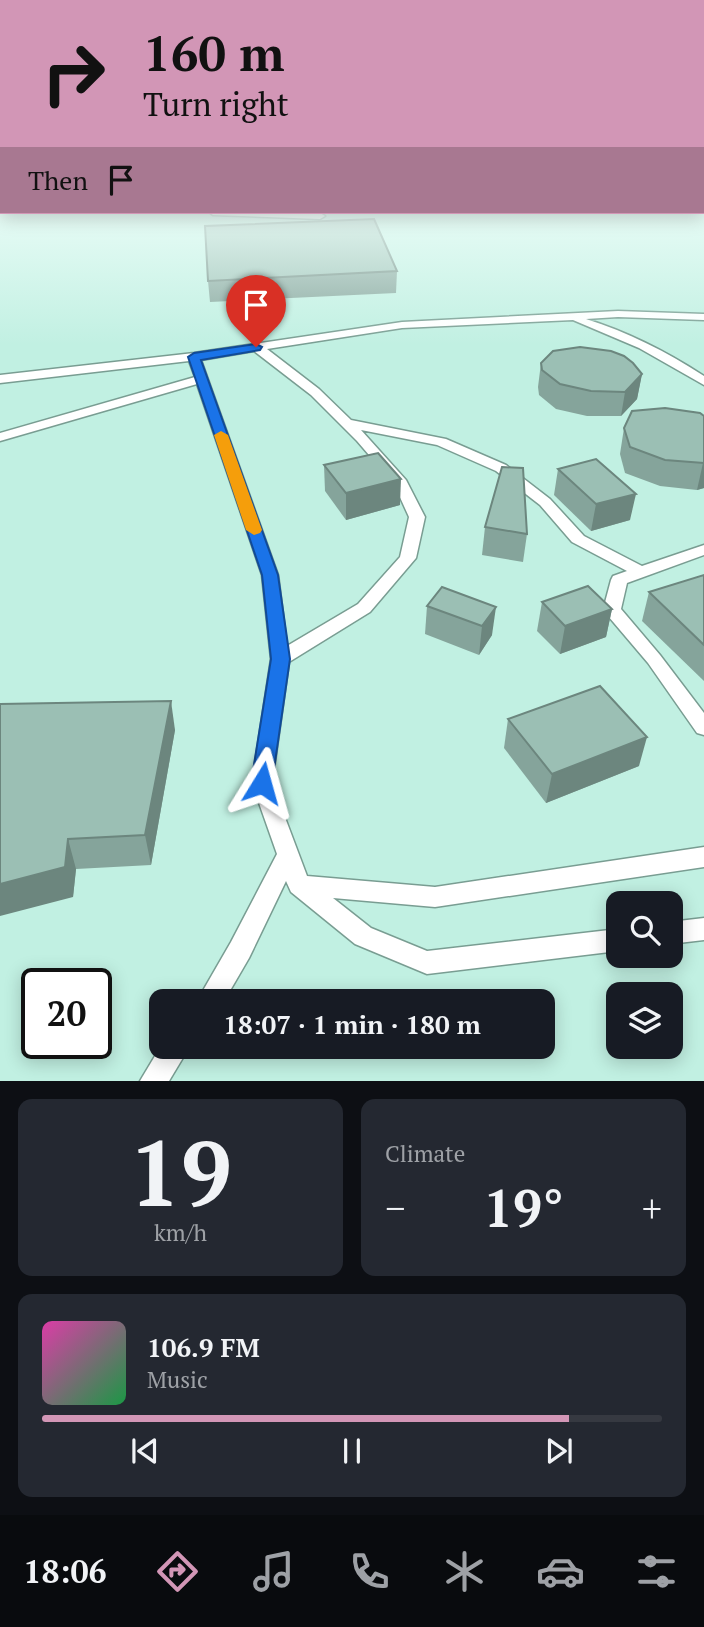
<!DOCTYPE html>
<meta charset="utf-8">
<style>
:root{--surface:#171b24;--page:#242831;--text:#f1f3f6;--muted:#9ea1a6;--line:#363941;--accent:#d296b6}
body{margin:0;font-family:"PT Serif",serif;background:var(--page);color:var(--text);height:100vh;display:flex;flex-direction:column;font-size:26px;white-space:nowrap}
*{box-sizing:border-box;margin:0}
p{font-size:23px;color:var(--muted)}
.icon{flex:none;width:38px;height:38px;fill:none;stroke:currentColor;stroke-width:2;stroke-linecap:round;stroke-linejoin:round}
.map{position:relative;height:1081px;overflow:hidden}
.drawer{display:flex;flex-direction:column;gap:18px;padding:18px;background:#0d0f14;flex:1}
.drawer>*{flex:none}
.hud{position:absolute;left:0px;top:0px;width:705px;height:214px;box-shadow:0 4px 18px #0003;background:#d296b6;color:#111;overflow:hidden}
.fabs{position:absolute;left:606px;top:891px;display:grid;gap:14px}
.fabs a{display:grid;place-items:center;width:77px;height:77px;border-radius:14px;background:var(--surface);box-shadow:0 4px 18px #0003;font-size:35px}
.speed{position:absolute;left:21px;top:968px;display:flex;gap:14px;font-size:35px;font-weight:700;text-align:center}
.speed>*{display:grid;place-content:center;width:91px;height:91px;border-radius:50%;background:var(--surface);box-shadow:0 4px 18px #0003;line-height:1}
.speed .limit{border:4px solid #111;border-radius:10px;background:#fff;color:#111}
.pin{position:absolute;display:grid;place-items:center;width:60px;height:60px;color:#fff;margin:-72px -30px;border-radius:50% 50% 50% 0;rotate:-45deg;box-shadow:0 0 7px #0007}
.pin .icon{rotate:45deg}
.me{position:absolute;width:77px;margin:-38px;rotate:8deg;stroke-linejoin:round;filter:drop-shadow(0 0 5px #0008)}
.turn{display:flex;align-items:center;gap:24px;height:147px;padding:0 28px;font-size:32px}
.turn .icon{width:91px;height:91px;stroke-width:2.5}
.turn b{display:block;font-size:49px;line-height:60px}
.then{display:flex;align-items:center;height:66px;padding:0 28px;background:#0003;gap:14px;font-size:26px}
.big{font-size:52px;font-weight:700;line-height:1.1}
.drawer .card{flex:1;display:flex;flex-direction:column;justify-content:center;gap:10px;min-width:0;padding:0 24px;border-radius:14px;background:var(--page)}
.drawer .dial{align-items:center;gap:0}
.dial b{font-size:91px;line-height:1}
.song{display:flex;align-items:center;gap:21px}
.cover{width:84px;height:84px;border-radius:10px;background:linear-gradient(135deg,hsl(320 70% 55%),hsl(140 70% 35%))}
.played{height:7px;border-radius:4px;background:linear-gradient(90deg,var(--accent) 85%,var(--line) 85%)}
.keys{display:flex;justify-content:space-around;direction:ltr}
.heat{display:flex;justify-content:space-between;align-items:center;font-size:38px;direction:ltr}
.drawer .tiles{flex:1;display:grid;gap:18px;grid-template-columns:1fr 1fr}
.card:last-child{grid-column:span 2}
.trip{position:absolute;left:149px;top:989px;width:406px;height:70px;border-radius:14px;background:var(--surface);box-shadow:0 4px 18px #0003;font-weight:700;line-height:70px;text-align:center}
.tabs{display:flex;height:112px;justify-content:space-around;align-items:center;background:#090b0e;color:var(--muted)}
.tabs .icon{width:49px;height:49px}
.tabs .active{color:var(--accent)}
.tabs b{font-size:32px;color:var(--text)}
.map>svg:first-child{display:block}
.built{fill:#c1f0e2;fill-rule:evenodd}
.lines{fill:none;stroke-linecap:round;stroke-linejoin:round}
.service-casing{stroke:#799d92;stroke-width:3}
.service{fill:#fff;fill-rule:evenodd}
.wall{fill:#85a49b}
.shaded-wall{fill:#6c867e}
.building{fill:#9bbfb4;stroke:#6c867e;stroke-width:2}
.route{fill:#1a73e8;stroke:#114b97;stroke-width:2}
.slow{fill:#f59e0b}
</style>
<div class="map">
<svg width="704" height="1081" viewBox="0 0 704 1081">
<rect width="100%" height="100%" fill="#d5fbef"/>
<path class="built" d="M0,193L2,212H704V193V1081H0ZM618,903H670V956H618ZM37,984H96V1043H37ZM618,994H670V1046H618ZM161,1001H542V1046H161Z"/>
<g class="lines">
<defs>
<g id="service">
<rect x="0" y="196" width="2" height="6"/>
<polygon points="209,212 320,213 325,216 320,219 213,215"/>
<path d="M618,311L704,314V320L618,317L586,319C628,332 667,352 704,376V385L639,348L573,320L402,328L267,349L319,389L351,420L446,439L506,465L550,499L584,536L642,566L704,545V555L627,583L621,609L660,655L704,713V735L697,733L648,663L603,610L611,580L613,576L627,571L572,542L540,505L496,471L437,445L361,430L406,480L425,517L416,558L370,612L289,662L272,783L307,876L435,887L704,847V867L435,907L333,898L371,928L427,951L618,929V951L427,974L355,944L291,892L286,881L249,958L224,1001H197L231,942L277,854L252,783L271,659L262,575L197,384L0,441V433L195,377L189,361L0,383V375L194,353L402,322ZM254,351L311,395L357,441L394,484L409,517L400,557L358,604L287,646L278,575L201,360Z"/>
<polygon points="704,918 704,940 670,944 670,922"/>
<polygon points="161,1046 190,1046 169,1081 140,1081"/>
</g>
</defs>
<use href="#service" class="service-casing"/>
<use href="#service" class="service"/>
</g>
<g class="wall">
<polygon points="397,271 396,293 210,302 208,281"/>
<polygon points="541,363 642,374 637,399 621,416 587,416 556,409 539,395 538,387"/>
<polygon points="704,416 704,488 697,490 660,486 625,473 620,454 624,428"/>
<polygon points="324,465 400,505 346,520 325,491"/>
<polygon points="558,469 630,520 591,531 554,495"/>
<polygon points="485,527 527,534 523,562 482,555"/>
<polygon points="704,575 704,681 642,621 649,592"/>
<polygon points="442,587 492,635 479,655 425,634 427,606"/>
<polygon points="542,602 612,609 606,637 560,654 537,631"/>
<polygon points="0,704 175,730 151,865 76,869 73,897"/>
<polygon points="508,719 639,766 546,803 504,748"/>
</g>
<g class="shaded-wall">
<polygon points="642,374 637,399 621,416 625,392"/>
<polygon points="703,463 704,463 704,488 697,490"/>
<polygon points="401,479 400,505 346,520 346,493"/>
<polygon points="636,494 630,520 591,531 596,504"/>
<polygon points="496,607 492,635 479,655 482,626"/>
<polygon points="612,609 606,637 560,654 565,626"/>
<polygon points="171,701 175,730 151,865 145,835"/>
<polygon points="647,737 639,766 546,803 552,774"/>
<polygon points="68,839 76,869 73,897 0,916 0,884"/>
</g>
<g class="building">
<polygon points="374,219 397,271 208,281 205,226"/>
<polygon points="580,347 611,351 624,356 633,363 642,374 625,392 591,391 560,384 542,370 541,363 553,351"/>
<polygon points="665,408 700,413 704,416 704,463 665,460 630,447 624,428 632,411"/>
<polygon points="378,453 401,479 346,493 324,465"/>
<polygon points="596,459 636,494 596,504 558,469"/>
<polygon points="502,467 523,468 527,534 485,527"/>
<polygon points="704,575 704,645 649,592"/>
<polygon points="588,586 612,609 565,626 542,602"/>
<polygon points="442,587 496,607 482,626 427,606"/>
<polygon points="600,686 647,737 552,774 508,719"/>
<polygon points="171,701 145,835 68,839 65,867 0,884 0,704"/>
</g>
<linearGradient id="sky" x2="0" y2="1"><stop stop-color="#70adc5"/><stop offset="0.56" stop-color="#ecfdf8"/><stop offset="1" stop-color="#ecfdf8" stop-opacity="0"/></linearGradient>
<rect width="704" height="345" fill="url(#sky)"/>
<polygon class="route" points="256,344 262,347 260,350 201,360 278,575 290,659 272,783 269,789 262,791 255,789 251,783 271,659 262,575 188,357 194,353"/>
<polygon class="slow" points="221,431 228,435 262,530 260,533 254,535 246,530 214,435"/>
</svg>
<div class="fabs">
<a><svg class="icon" aria-label="search" viewBox="0 0 24 24"><circle cx="10" cy="10" r="6"/><path d="M15 15l6 6"/></svg></a>
<a><svg class="icon" aria-label="layers" viewBox="0 0 24 24"><path d="M12 4l9 5-9 5-9-5zM3 14l9 5 9-5"/></svg></a>
</div>
<div class="speed"><div class="limit">20</div></div>
<div class="pin" style="left:256px;top:347px;background:#d93025"><svg class="icon" aria-label="arrive" viewBox="0 0 24 24"><path d="M6 21V4h12l-3 4 3 4H6"/></svg></div>
<svg class="me" style="left:262px;top:783px" viewBox="-20 -20 40 40"><path d="M0-17L14 15 0 8-14 15z" fill="#1a73e8" stroke="#fff" stroke-width="4"/></svg>
<div class="trip">18:07 · 1 min · 180 m</div>
<div class="hud">
<div class="turn"><svg class="icon" aria-label="right" viewBox="0 0 24 24"><path d="M7 20v-9h11M14 6l5 5-5 5"/></svg><div><b>160 m</b>Turn right</div></div>
<div class="then">Then<svg class="icon" aria-label="arrive" viewBox="0 0 24 24"><path d="M6 21V4h12l-3 4 3 4H6"/></svg></div>
</div>
</div>
<section class="drawer">
<div class="tiles">
<div class="card dial"><b>19</b><p>km/h</p></div>
<div class="card"><p>Climate</p>
<div class="heat"><a>−</a><b class="big">19°</b><a>+</a></div>
</div>
<div class="card">
<div class="song"><i class="cover"></i><div><b>106.9 FM</b><p>Music</p></div></div>
<div class="played"></div>
<div class="keys"><svg class="icon" aria-label="previous" viewBox="0 0 24 24"><path d="M18 5L8 12l10 7zM5 5v14"/></svg><svg class="icon" aria-label="pause" viewBox="0 0 24 24"><path d="M8 5v14M16 5v14"/></svg><svg class="icon" aria-label="next" viewBox="0 0 24 24"><path d="M6 5l10 7-10 7zM19 5v14"/></svg></div>
</div>
</div>
</section>
<nav class="tabs">
<b>18:06</b>
<svg class="icon active" aria-label="directions" viewBox="0 0 24 24"><path d="M12 3l9 9-9 9-9-9zM9 14v-3h6M13 9l2 2-2 2"/></svg>
<svg class="icon" aria-label="music" viewBox="0 0 24 24"><path d="M9 18V5l10-2v13"/><circle cx="6" cy="18" r="3"/><circle cx="16" cy="16" r="3"/></svg>
<svg class="icon" aria-label="phone" viewBox="0 0 24 24"><path d="M5 4h4l2 5-3 2q2 4 5 5l2-3 5 2v4C11 20 4 13 5 4z"/></svg>
<svg class="icon" aria-label="climate" viewBox="0 0 24 24"><path d="M12 3v18M4 7l16 10M4 17L20 7"/></svg>
<svg class="icon" aria-label="car" viewBox="0 0 24 24"><path d="M5 17H2v-5l4-1 3-4h7l3 4 3 1v5h-3M9 17h6M6 11h13"/><circle cx="7" cy="17" r="2"/><circle cx="17" cy="17" r="2"/></svg>
<svg class="icon" aria-label="filters" viewBox="0 0 24 24"><path d="M4 7h16M4 17h16"/><circle cx="9" cy="7" r="2"/><circle cx="15" cy="17" r="2"/></svg>
</nav>
